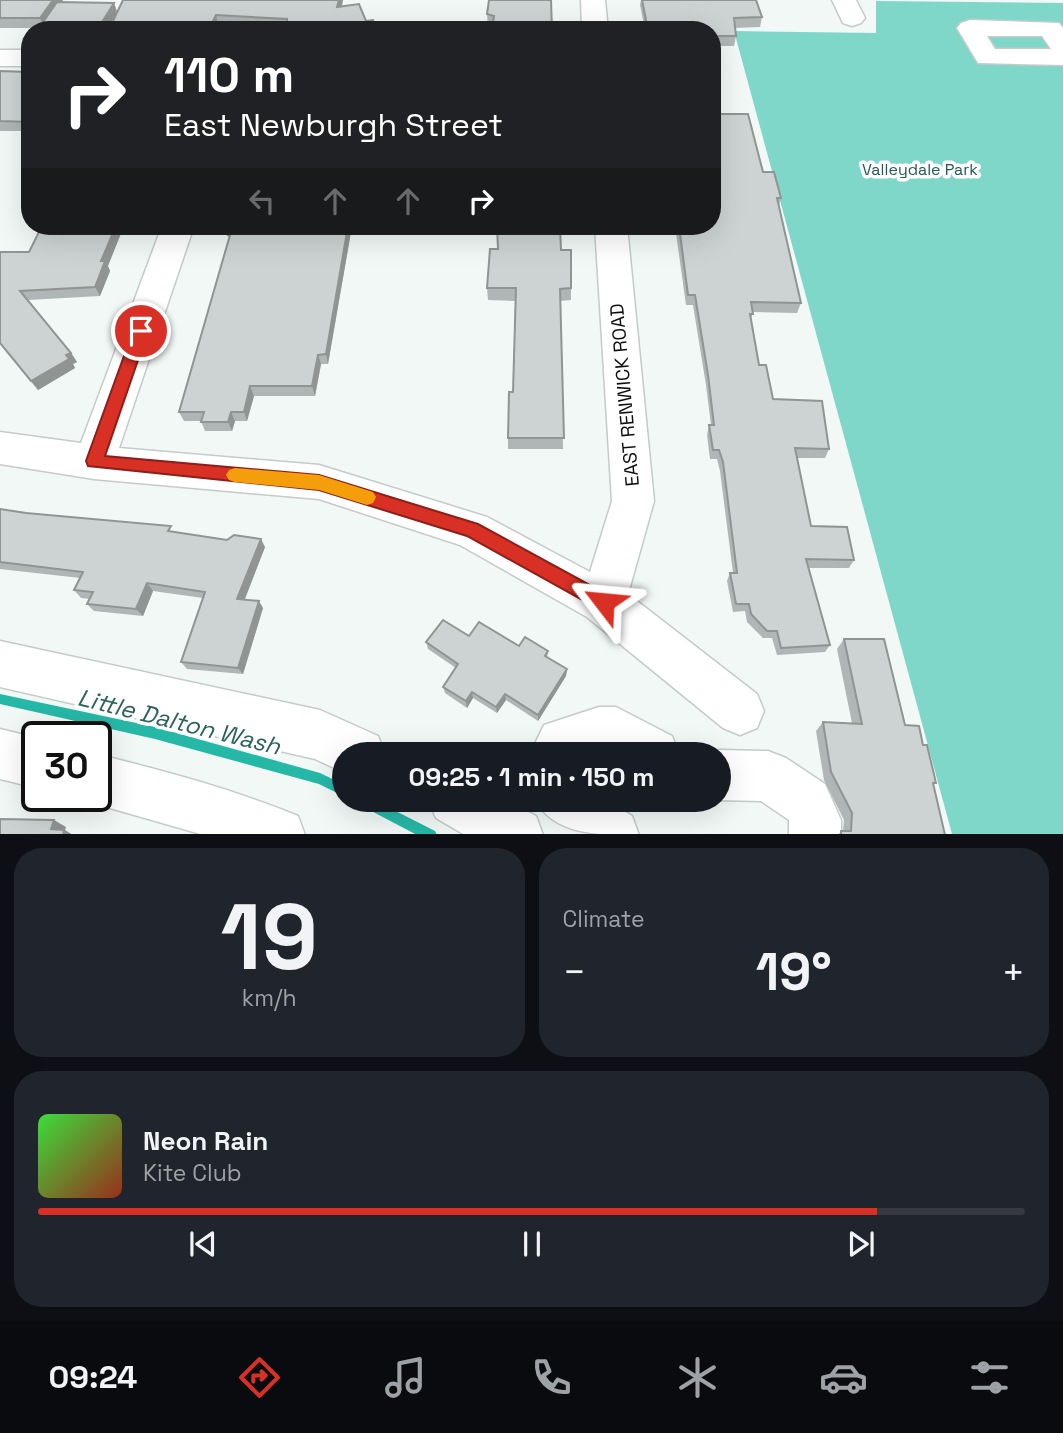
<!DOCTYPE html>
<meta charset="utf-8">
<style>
:root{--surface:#171b24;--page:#20242c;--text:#f1f3f6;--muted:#9ea1a6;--line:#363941;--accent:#d93025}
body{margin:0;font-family:"Space Grotesk",sans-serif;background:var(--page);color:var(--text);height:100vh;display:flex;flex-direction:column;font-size:26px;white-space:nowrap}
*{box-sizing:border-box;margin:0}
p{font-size:23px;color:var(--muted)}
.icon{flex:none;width:38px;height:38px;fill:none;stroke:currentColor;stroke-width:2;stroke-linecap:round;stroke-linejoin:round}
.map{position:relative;height:834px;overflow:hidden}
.sheet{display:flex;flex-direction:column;gap:14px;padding:14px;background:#0d0f14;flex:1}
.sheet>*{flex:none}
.top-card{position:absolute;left:21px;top:21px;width:700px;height:214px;border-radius:28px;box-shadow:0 7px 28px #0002;background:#202124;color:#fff;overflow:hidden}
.speed{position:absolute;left:21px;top:721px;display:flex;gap:14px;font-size:35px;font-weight:700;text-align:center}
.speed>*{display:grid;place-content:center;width:91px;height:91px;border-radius:50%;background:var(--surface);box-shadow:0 7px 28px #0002;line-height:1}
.speed .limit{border:4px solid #111;border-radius:10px;background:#fff;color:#111}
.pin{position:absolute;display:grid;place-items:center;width:60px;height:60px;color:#fff;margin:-30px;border:4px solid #fff;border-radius:50%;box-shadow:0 2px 7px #0007}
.me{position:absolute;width:77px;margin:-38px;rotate:299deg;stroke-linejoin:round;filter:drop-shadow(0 0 5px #0008)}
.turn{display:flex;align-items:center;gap:24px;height:147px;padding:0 28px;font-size:32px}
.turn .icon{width:91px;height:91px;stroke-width:2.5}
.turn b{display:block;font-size:49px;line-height:60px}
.lanes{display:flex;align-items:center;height:66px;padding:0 28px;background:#0003;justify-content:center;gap:35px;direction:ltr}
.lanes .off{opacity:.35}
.big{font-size:52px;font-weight:700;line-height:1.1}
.sheet .widget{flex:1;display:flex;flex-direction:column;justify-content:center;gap:10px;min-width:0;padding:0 24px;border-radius:28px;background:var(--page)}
.sheet .dial{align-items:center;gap:0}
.dial b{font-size:91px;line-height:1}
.song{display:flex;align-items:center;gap:21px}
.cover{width:84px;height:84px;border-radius:10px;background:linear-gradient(135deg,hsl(120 70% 55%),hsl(10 70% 35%))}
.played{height:7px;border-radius:4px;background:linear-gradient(90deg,var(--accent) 85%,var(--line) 85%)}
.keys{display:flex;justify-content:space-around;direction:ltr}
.heat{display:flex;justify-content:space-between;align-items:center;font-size:38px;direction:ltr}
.sheet .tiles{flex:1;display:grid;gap:14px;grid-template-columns:1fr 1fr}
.widget:last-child{grid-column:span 2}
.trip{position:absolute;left:332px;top:742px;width:399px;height:70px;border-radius:35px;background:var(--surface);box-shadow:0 7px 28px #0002;font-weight:700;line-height:70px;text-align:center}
.menu{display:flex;height:112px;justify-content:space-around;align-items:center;background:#090b0e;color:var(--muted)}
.menu .icon{width:49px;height:49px}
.menu .current{color:var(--accent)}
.menu b{font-size:32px;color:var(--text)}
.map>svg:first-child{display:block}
.green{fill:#7fd7c9}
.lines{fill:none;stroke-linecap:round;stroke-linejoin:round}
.stream{fill:#26b8a7;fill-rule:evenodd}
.minor-casing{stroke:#c4cbc9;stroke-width:3}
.minor{fill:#fff;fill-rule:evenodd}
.wall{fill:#b0b5b5}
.shaded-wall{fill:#909493}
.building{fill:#cdd3d2;stroke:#909493;stroke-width:2}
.route{fill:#d93025;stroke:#8d1f18;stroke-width:2}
.slow{fill:#f59e0b}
.labels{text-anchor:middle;stroke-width:7;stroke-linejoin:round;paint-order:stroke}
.far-park-label{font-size:16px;fill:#235a52;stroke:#fff}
.street-label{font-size:19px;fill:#0d0f0e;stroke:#fff}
.near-water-label{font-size:24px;font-style:italic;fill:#2b625a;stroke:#fff}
</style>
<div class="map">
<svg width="1063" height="835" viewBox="0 0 1063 835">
<rect width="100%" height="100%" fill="#f1f8f6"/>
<polygon class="green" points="876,1 1063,3 1063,834 952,834 734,31 876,33"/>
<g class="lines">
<g class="stream">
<polygon points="0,694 155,727 320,773 345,785 345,797 319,784 155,739 0,704"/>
<polygon points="356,800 374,800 435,831 437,835 417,835 358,804"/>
</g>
<defs>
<g id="minor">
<polygon points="581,0 605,0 608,30 582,30"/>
<polygon points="832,0 856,0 865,18 861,23 852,26 843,23"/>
<path d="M970,20L1059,23L1063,28V65L978,63L957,28L961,23ZM987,36H1042L1051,49H995Z"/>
<rect x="0" y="50" width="30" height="16"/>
<polygon points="162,226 194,226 119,448 319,465 487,517 590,572 612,501 595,226 627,226 654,501 628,594 757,694 764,711 757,728 740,735 723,728 587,617 460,545 319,499 94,479 0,464 0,432 81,443"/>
<polygon points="0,641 320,710 378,736 385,754 345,754 345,773 315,759 0,687"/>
<polygon points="599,707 616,707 672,736 679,754 530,754 544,725"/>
<polygon points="0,729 37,738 37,788 0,779"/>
<polygon points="719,750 768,751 786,758 825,784 841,820 841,835 789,835 789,820 761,801 718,800 719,754 708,754"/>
<path d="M96,754C165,771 232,789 298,816L305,835H204L96,804L78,796H96Z"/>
<polygon points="428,800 505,800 536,816 543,835 465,835 436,818"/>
<path d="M535,800H606L632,816L639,835C596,835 555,835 535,800Z"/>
</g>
</defs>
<use href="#minor" class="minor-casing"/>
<use href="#minor" class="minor"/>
</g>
<g class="wall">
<polygon points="0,0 63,0 61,2 114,3 117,12 123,0 343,0 342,7 378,30 287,29 218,24 216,30 113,30 111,25 114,17 107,30 43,30 42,28 0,28"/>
<polygon points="641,0 642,0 762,17 760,27 735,28 736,36 734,46 712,46 712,30 645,30 640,5"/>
<polygon points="487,14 552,30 492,30 492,28 488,27"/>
<polygon points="0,71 30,72 30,131 0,131"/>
<polygon points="715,114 763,172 781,198 779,205 801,303 797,313 753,312 751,319 759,365 773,399 829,449 825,458 797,458 811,526 854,560 849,568 808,568 830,645 825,652 777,655 772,638 763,638 747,622 745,611 733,612 727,581 730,573 733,573 720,471 717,459 710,459 707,435 709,425 711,425 706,385 693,305 686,305 675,226 712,226"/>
<polygon points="352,226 328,364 321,364 315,396 254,396 247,421 235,421 232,431 205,431 201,421 184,421 179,412 229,239 228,235"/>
<polygon points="498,249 561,250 571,288 571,300 560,301 563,449 508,449 508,438 513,392 515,301 488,300 487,288"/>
<polygon points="0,252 29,252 108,266 110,271 100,296 28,300 71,353 77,362 73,364 75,368 38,390 0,344"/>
<polygon points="0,509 175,532 265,547 245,599 263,608 243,674 187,669 181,662 203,598 153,591 143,616 94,611 87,604 90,599 81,598 74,590 80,578 0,569"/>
<polygon points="469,636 548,651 547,658 567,669 566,676 538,721 506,700 497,713 473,698 467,708 445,693 443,687 456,668 428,649 426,642"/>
<polygon points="844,639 905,725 923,745 936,783 933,784 945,835 837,835 843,831 844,820 824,780 816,731 823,722 852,723 837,649"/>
</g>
<g class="shaded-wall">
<polygon points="53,0 63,0 46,25 43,25 40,18"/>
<polygon points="339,0 343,0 339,17 337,7"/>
<polygon points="114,3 117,12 107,30 100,30 99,27"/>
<polygon points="216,15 218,24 216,30 214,30 212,23"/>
<polygon points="116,226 124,226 108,266 110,271 100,296 95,287 101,261"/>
<polygon points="348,226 352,226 328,364 326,354"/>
<polygon points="71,353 77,362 73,364 75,368 38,390 31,381"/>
<polygon points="318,355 321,364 315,396 312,386"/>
<polygon points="250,386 254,396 247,421 244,412"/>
<polygon points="231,412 235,421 232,431 228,422"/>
<polygon points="261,539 265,547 242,606 237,599"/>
<polygon points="147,583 153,591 143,616 136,609"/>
<polygon points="259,601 263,608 243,674 238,668"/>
<polygon points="567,669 566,676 538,721 538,715"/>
<polygon points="472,692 473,698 467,708 466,701"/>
<polygon points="505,694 506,700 497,713 496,707"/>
<polygon points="54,820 66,827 65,830 73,835 62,835 51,829"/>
</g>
<g class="building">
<polygon points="0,0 53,0 40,18 0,18"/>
<polygon points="123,0 339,0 337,7 359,4 366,21 373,20 378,30 287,30 287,19 216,15 212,23 111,25"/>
<polygon points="489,0 551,0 552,30 496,30 496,28 492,28 494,16 487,14"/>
<polygon points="642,0 756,0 762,17 734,18 736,36 712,36 712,30 648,30"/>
<polygon points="57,2 114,3 99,27 41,25"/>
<polygon points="0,71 30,72 30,122 0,121"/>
<polygon points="712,103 715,114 748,114 763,172 774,172 781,198 777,198 801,303 751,302 753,314 750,314 759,365 766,365 773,399 822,401 829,449 795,448 811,526 847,527 854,560 806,559 830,645 781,648 777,631 767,631 751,614 749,604 736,604 730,573 737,573 723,462 719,450 713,450 709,425 714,425 708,375 695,295 688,295 679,226 712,226"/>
<polygon points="42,226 116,226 101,261 105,261 95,287 20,291 71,353 66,355 69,359 31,381 0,343 0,252 29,252"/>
<polygon points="230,226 348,226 326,354 318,355 312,386 250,386 244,412 231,412 228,422 201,422 204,412 179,412 230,235 228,235"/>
<polygon points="497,226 560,226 561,250 571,250 571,288 560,289 564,438 508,438 509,392 513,392 516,288 487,288 490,249 498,249"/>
<polygon points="0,509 26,513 171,526 168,531 227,540 234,535 261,539 237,599 259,601 238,668 181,662 205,592 147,583 136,609 87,604 93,592 74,590 83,572 0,562"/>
<polygon points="443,620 469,636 479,622 519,646 525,637 548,651 545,656 567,669 538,715 505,694 496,707 472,692 466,701 443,687 458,664 426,642"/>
<polygon points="844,639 884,639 905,725 919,726 923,745 927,745 936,783 933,783 945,835 841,835 841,831 851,831 852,813 831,772 823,722 862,724"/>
<polygon points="0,819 54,820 51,829 64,830 63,835 0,835"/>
</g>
<polygon class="route" points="141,325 148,331 105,456 319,475 478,524 610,596 613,602 610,608 604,611 597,608 467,536 319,490 88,466 86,461 133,331"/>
<polygon class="slow" points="235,468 319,475 373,492 376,497 373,503 367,505 319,490 235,482 229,480 226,475 229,470"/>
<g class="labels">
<g class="far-park-label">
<text x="920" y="175">Valleydale Park</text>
</g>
<g class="street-label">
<text transform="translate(624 395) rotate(-95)" y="7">EAST RENWICK ROAD</text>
</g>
<g class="near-water-label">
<text transform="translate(179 722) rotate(14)" y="8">Little Dalton Wash</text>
</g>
</g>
</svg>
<div class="speed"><div class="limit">30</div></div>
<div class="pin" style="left:141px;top:331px;background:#d93025"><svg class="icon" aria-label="arrive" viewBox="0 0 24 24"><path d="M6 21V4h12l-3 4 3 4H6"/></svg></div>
<svg class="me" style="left:604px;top:602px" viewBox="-20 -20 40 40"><path d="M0-17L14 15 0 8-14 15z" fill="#d93025" stroke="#fff" stroke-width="4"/></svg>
<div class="trip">09:25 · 1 min · 150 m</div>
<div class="top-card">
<div class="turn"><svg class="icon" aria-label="right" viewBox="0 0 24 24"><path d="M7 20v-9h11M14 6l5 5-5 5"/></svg><div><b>110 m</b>East Newburgh Street</div></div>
<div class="lanes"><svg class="icon off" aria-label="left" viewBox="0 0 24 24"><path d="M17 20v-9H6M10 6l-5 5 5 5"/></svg><svg class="icon off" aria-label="ahead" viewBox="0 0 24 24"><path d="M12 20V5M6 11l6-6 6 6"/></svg><svg class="icon off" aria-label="ahead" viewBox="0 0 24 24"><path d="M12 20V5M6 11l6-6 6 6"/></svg><svg class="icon" aria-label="right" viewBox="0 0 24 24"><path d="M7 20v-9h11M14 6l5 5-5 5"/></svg></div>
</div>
</div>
<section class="sheet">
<div class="tiles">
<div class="widget dial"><b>19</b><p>km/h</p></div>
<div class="widget"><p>Climate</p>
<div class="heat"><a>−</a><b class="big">19°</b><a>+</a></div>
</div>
<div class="widget">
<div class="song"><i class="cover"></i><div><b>Neon Rain</b><p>Kite Club</p></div></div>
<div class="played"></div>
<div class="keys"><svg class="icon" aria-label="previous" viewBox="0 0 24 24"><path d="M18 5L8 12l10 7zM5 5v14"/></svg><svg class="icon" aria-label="pause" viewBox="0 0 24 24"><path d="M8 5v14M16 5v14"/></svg><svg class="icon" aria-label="next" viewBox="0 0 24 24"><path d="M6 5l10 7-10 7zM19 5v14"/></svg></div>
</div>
</div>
</section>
<nav class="menu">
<b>09:24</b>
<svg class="icon current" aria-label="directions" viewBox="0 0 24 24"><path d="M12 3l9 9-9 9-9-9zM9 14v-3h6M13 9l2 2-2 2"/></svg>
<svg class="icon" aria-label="music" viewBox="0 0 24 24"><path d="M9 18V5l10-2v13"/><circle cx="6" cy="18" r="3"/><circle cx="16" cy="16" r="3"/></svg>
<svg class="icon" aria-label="phone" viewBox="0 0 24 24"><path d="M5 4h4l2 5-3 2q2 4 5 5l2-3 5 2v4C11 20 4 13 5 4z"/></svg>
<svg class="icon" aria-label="climate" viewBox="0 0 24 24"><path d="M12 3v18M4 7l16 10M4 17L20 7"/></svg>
<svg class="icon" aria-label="car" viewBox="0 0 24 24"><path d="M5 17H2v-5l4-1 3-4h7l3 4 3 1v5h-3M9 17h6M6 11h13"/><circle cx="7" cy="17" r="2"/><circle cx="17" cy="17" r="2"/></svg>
<svg class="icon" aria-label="filters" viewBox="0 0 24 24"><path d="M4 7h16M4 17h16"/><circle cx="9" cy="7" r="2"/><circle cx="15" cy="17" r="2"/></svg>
</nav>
